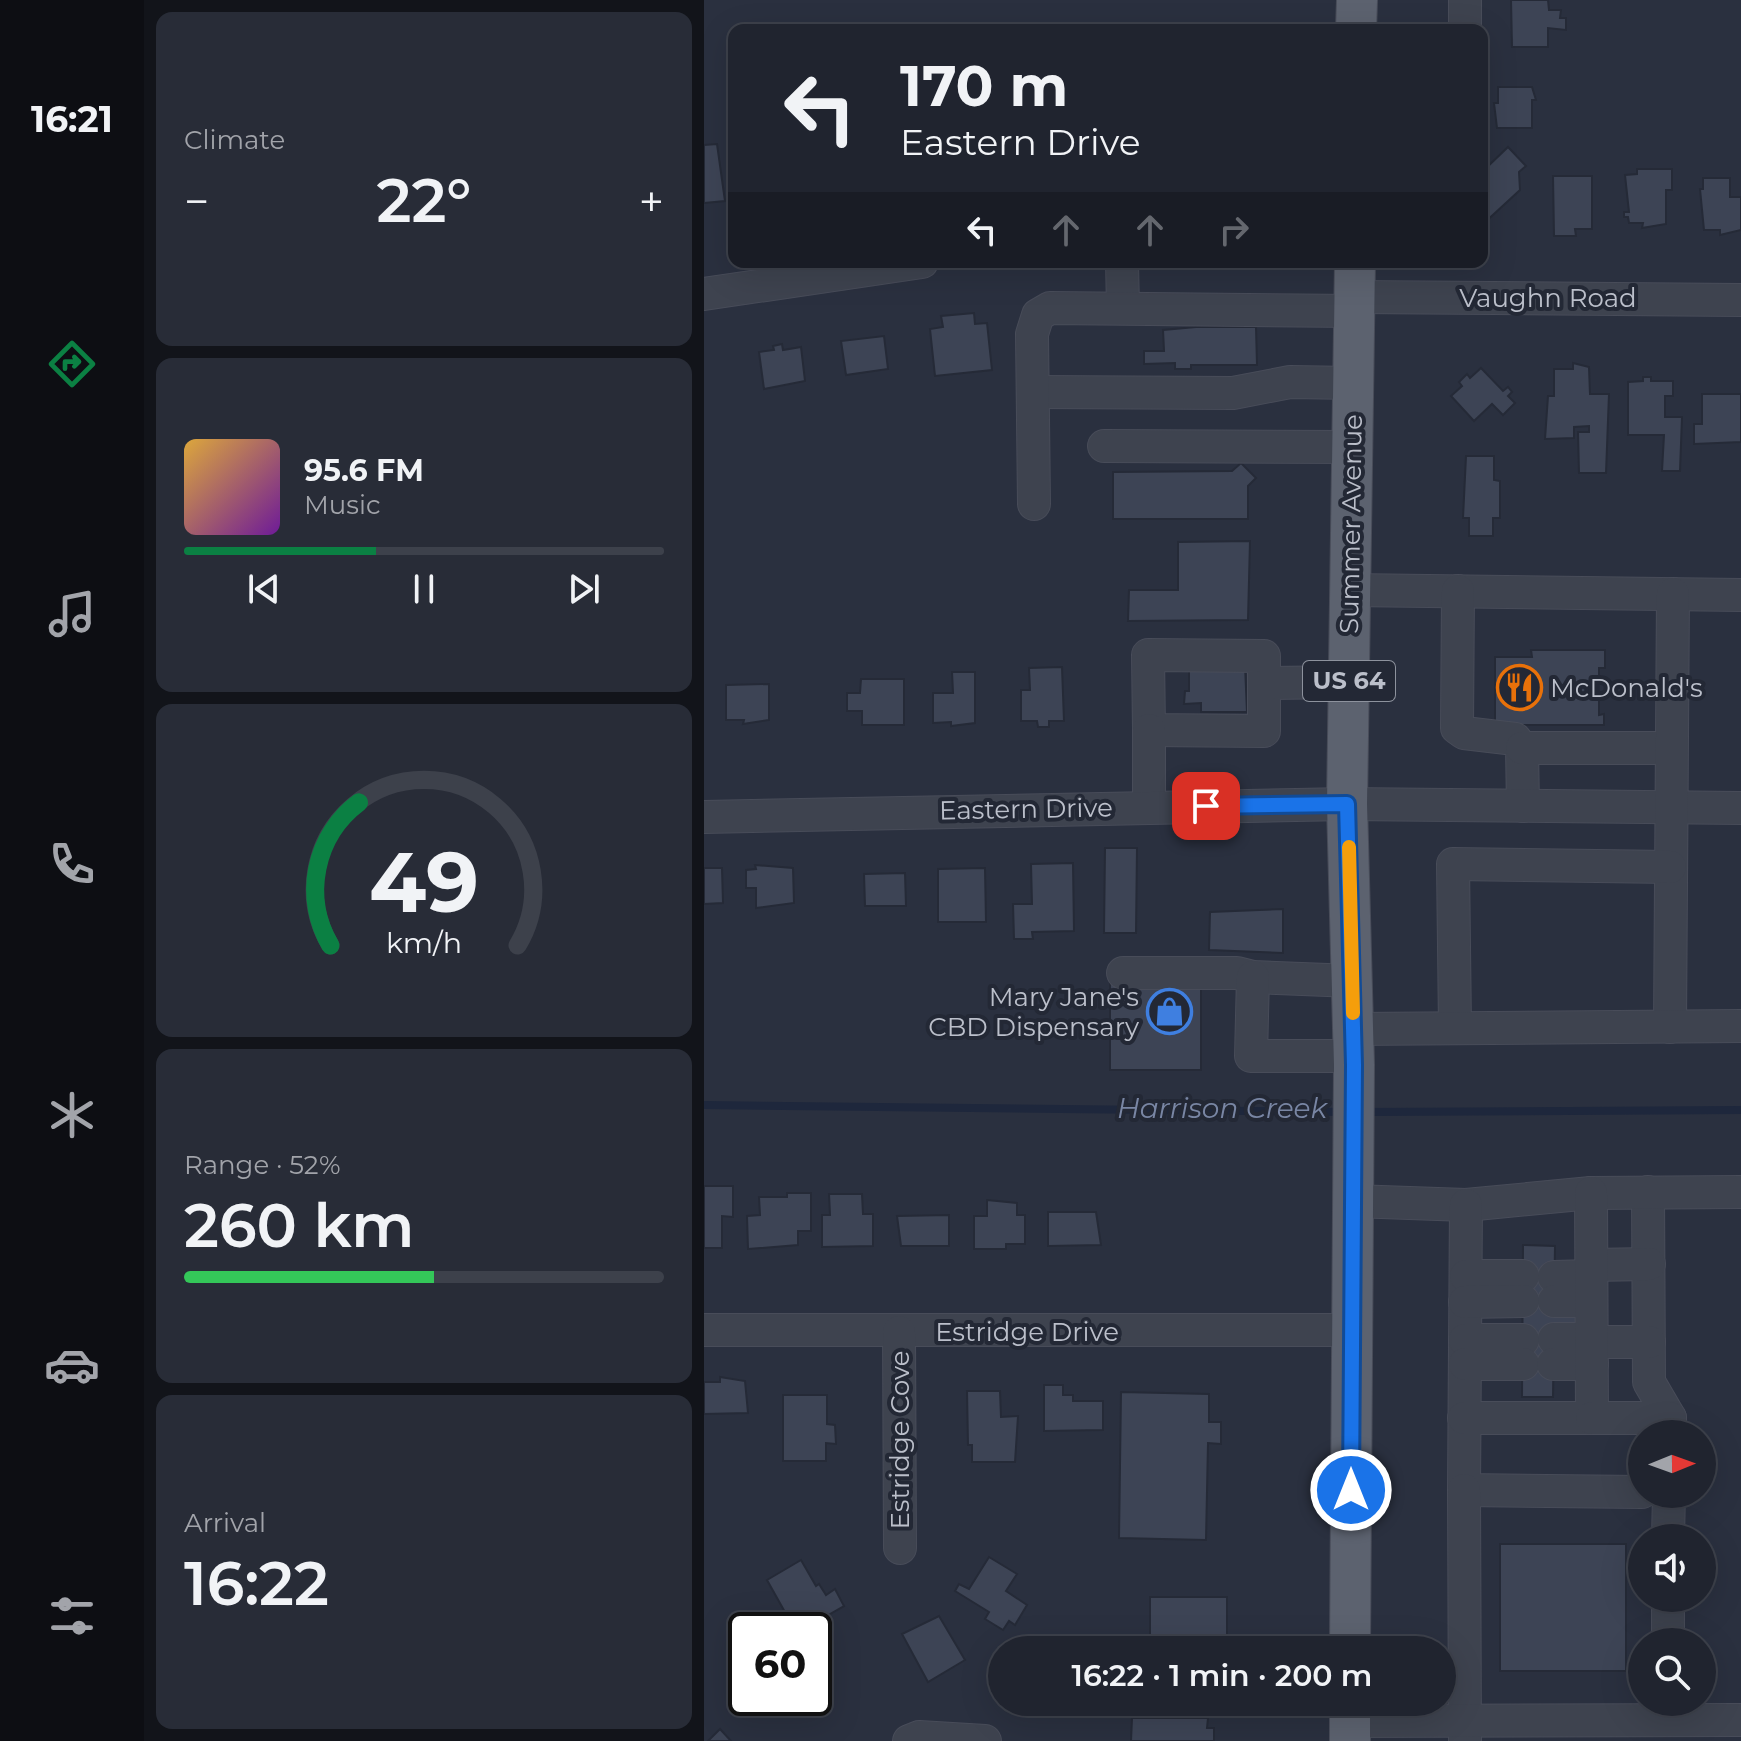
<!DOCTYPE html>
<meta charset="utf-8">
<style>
:root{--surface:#20242f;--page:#282c37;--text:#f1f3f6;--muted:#a2a4aa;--line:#3d414b;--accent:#0b8043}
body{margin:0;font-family:Montserrat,sans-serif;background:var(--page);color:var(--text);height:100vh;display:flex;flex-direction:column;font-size:30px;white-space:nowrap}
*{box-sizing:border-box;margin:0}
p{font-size:26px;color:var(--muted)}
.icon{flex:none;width:44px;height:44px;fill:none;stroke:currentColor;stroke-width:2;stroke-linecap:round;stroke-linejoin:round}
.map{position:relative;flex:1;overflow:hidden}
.panel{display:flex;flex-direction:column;gap:12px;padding:12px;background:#12141a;width:560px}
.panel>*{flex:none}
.hud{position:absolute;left:24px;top:24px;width:760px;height:244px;border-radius:16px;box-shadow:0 8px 32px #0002,0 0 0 2px var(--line);background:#20242f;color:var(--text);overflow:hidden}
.needle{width:52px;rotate:89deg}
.tools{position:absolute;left:924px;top:1420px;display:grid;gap:16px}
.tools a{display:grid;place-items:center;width:88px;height:88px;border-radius:50%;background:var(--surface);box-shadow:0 8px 32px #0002,0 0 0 2px var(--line);font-size:40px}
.speed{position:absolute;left:24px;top:1612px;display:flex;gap:16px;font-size:40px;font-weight:700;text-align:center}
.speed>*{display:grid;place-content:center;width:104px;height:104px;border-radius:50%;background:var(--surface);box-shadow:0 8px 32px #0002,0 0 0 2px var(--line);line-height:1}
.speed .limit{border:4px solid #111;border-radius:12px;background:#fff;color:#111}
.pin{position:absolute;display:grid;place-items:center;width:68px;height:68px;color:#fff;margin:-34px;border-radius:16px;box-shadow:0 4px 12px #0006}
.me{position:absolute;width:88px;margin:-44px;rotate:0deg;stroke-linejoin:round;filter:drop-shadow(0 0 6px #0008)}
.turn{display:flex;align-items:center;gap:28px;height:168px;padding:0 40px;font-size:36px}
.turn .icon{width:104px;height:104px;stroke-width:2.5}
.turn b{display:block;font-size:56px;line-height:68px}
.lanes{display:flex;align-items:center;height:76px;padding:0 40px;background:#0003;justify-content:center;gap:40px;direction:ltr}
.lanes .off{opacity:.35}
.big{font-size:60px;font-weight:600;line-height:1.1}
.panel .widget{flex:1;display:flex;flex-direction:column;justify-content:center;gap:12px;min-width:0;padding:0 28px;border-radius:16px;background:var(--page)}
.panel .dial{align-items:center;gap:0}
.dial svg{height:208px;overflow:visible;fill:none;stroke:var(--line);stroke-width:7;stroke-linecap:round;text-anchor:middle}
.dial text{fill:var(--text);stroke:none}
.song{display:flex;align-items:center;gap:24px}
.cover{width:96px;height:96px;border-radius:12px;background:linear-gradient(135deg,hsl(40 70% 55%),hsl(280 70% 35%))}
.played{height:8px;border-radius:4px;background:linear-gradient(90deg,var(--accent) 40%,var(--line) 40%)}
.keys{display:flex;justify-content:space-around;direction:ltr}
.heat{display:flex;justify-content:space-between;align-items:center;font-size:44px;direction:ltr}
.charge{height:12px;border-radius:6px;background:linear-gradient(90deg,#34c759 52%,var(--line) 0)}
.trip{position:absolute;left:284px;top:1636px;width:468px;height:80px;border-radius:40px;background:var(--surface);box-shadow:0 8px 32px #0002,0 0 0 2px var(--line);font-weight:600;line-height:80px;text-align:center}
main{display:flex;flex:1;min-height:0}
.tabs{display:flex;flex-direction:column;width:144px;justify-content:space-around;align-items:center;background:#0d0e13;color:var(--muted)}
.tabs .icon{width:56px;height:56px}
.tabs .selected{color:var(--accent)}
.tabs b{font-size:36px;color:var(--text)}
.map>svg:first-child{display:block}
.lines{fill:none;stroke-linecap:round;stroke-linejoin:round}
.stream{stroke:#1e273c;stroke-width:8}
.building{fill:#3d4455;stroke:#252a37;stroke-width:2}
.minor-casing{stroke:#484c59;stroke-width:34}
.major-casing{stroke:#484c59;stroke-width:42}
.minor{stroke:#3e434f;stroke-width:32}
.major{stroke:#5c626f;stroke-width:40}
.route-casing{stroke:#114b97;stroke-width:20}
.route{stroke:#1a73e8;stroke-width:14}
.slow{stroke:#f59e0b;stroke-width:14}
.labels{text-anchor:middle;stroke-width:8;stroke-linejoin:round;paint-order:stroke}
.shield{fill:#232835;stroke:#8d929d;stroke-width:2}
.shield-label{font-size:24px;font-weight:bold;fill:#bbbfca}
.street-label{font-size:26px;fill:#bbbfca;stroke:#232835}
.poi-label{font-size:26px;fill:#bbbfca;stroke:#232835;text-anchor:start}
.water-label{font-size:28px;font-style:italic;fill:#7986a4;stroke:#232835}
</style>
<main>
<nav class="tabs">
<b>16:21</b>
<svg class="icon selected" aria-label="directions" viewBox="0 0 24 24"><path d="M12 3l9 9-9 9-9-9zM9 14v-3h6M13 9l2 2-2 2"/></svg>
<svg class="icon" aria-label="music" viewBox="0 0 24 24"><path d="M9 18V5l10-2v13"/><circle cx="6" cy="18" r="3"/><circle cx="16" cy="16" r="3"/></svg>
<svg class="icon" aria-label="phone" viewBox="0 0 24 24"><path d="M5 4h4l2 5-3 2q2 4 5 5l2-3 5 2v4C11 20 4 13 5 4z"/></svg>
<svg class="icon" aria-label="climate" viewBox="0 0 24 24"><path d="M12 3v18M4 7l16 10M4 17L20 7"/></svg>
<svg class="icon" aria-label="car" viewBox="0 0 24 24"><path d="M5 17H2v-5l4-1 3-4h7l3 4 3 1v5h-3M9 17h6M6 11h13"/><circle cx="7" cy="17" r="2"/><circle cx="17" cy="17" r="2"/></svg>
<svg class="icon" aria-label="filters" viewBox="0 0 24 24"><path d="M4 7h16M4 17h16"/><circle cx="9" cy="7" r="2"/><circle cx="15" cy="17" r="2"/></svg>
</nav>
<section class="panel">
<div class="widget"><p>Climate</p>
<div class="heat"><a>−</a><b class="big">22°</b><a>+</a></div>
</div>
<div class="widget">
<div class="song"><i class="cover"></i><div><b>95.6 FM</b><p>Music</p></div></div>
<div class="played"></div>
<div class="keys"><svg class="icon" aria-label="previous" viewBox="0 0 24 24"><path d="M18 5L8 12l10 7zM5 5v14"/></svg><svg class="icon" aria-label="pause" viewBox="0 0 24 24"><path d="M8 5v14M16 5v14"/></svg><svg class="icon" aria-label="next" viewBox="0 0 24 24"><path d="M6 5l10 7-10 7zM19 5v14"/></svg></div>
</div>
<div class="widget dial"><svg viewBox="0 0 100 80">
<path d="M14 69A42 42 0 1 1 86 69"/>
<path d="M14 69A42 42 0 0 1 25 14" stroke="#0b8043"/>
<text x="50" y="56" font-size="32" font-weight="700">49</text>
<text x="50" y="72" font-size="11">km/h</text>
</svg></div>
<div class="widget"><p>Range · 52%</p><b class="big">260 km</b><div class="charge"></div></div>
<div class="widget"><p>Arrival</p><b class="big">16:22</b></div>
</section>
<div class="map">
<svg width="1037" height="1741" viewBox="0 0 1037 1741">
<rect width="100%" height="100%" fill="#2a303f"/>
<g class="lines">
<g class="stream">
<polyline points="0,1105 640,1112"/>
<polyline points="662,1112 1037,1110"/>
</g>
</g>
<g class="building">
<polygon points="807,0 844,0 845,10 857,10 856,18 862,18 862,30 844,28 844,47 808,47"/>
<polygon points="794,87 828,87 832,100 828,100 828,128 793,128 790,103 794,103"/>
<polygon points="13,144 21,201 0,203 0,145"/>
<polygon points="804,147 822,166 815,172 816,190 778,225 778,172"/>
<polygon points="933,169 968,169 968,190 962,190 962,224 938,228 939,223 925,223 924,217 920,217 920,212 925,212 921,175 933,174"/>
<polygon points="849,176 888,176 888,229 871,229 872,236 850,236"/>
<polygon points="999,178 1026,178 1026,197 1037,197 1037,230 1016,235 1016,230 1000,230 996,189 999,189"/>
<polygon points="270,313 271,324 283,323 288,370 231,376 226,329 239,327 237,316"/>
<polygon points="492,327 552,327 553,365 487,365 487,369 471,369 471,363 440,364 440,351 460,351 459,330"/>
<polygon points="180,336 184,369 142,375 137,341"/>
<polygon points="78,344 79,350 97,347 101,381 60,389 55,352 70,350 69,346"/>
<polygon points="869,363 885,367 886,394 905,394 902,473 875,473 874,432 885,432 885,426 870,427 870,438 841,439 844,396 850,396 850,369 869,369"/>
<polygon points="777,368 799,391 804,387 808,392 804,396 811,403 799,415 788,404 770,421 747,396 758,386 755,382 763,374 766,378"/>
<polygon points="939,377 947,377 947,381 969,381 969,396 961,396 961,417 978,417 976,471 958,471 960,435 924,435 924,382 939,381"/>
<polygon points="998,394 1037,394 1037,442 990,444 990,424 998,424"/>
<polygon points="762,456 790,456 790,480 796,481 796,518 789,518 789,536 765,536 765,518 759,518"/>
<polygon points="537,463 552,478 544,486 544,519 409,519 409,472 528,471"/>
<polygon points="546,541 544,620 424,621 425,590 474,590 474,542"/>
<polygon points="827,650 901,650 901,668 895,668 895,715 900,714 900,725 791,725 791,657 828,657"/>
<polygon points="485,661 541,665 543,712 497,712 497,703 480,704 481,691 485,691"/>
<polygon points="358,667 360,721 345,721 345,727 334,727 333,721 317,721 317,690 326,690 325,668"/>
<polygon points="248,672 271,672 271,723 247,726 247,722 229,723 229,693 249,693"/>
<polygon points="157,679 200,679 200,725 158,725 158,711 143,711 143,693 156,693"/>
<polygon points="65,684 65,720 39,724 40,720 22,720 22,685"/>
<polygon points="401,848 433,848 432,933 400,933"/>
<polygon points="369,863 370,931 328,932 329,939 310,939 309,904 328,904 327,864"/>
<polygon points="51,865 89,868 90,903 52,908 52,888 42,888 42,870 52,869"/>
<polygon points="0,868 18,868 19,903 0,904"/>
<polygon points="281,868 282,922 234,922 234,869"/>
<polygon points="201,873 202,906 161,906 160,874"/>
<polygon points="579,909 579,953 505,950 506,912"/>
<polygon points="497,980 497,1070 406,1070 406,982"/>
<polygon points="0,1186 29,1186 29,1217 18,1216 18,1248 0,1248"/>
<polygon points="83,1193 107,1193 107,1231 94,1231 94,1245 44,1249 43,1216 56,1215 55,1197 83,1197"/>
<polygon points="125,1194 158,1194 159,1214 169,1214 169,1246 118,1247 118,1215 126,1215"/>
<polygon points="283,1200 313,1203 313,1215 321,1215 321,1244 302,1244 302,1249 270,1249 270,1216 283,1216"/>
<polygon points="344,1212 392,1212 397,1245 344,1246"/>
<polygon points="245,1215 245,1246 197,1246 193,1216"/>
<polygon points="819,1245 851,1246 850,1311 876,1316 876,1326 850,1326 849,1397 818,1397"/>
<polygon points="16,1377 41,1381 44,1413 0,1414 0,1382 16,1382"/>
<polygon points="340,1385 359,1385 359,1395 369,1395 369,1401 399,1401 399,1430 340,1431"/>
<polygon points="263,1391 296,1391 297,1417 314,1416 311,1462 268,1462 268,1445 264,1445"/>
<polygon points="417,1392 505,1394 505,1422 517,1422 517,1444 504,1443 502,1540 415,1538"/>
<polygon points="79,1395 123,1395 123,1424 131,1425 132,1444 122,1443 122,1461 79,1461"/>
<rect x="796" y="1544" width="126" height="127"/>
<polygon points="285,1557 313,1574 302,1591 323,1605 311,1625 305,1621 299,1630 281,1619 285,1612 251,1591 255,1584 265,1589"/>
<polygon points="97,1560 112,1586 115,1584 122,1595 131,1589 140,1606 98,1630 91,1630 63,1580"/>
<rect x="446" y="1597" width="77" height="53"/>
<polygon points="235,1616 261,1660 224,1682 198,1634"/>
<polygon points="428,1718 504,1718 503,1728 510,1728 510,1741 427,1741"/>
<polygon points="16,1729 27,1741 4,1741"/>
</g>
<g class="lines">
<defs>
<g id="minor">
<polyline points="761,0 761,30"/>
<polyline points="418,262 419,308"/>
<polyline points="0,294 218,262"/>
<polyline points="651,297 1037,300"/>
<polyline points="329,392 529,393 586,382 650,383"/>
<polyline points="400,446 649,447"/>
<polyline points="330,504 328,334 334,315 346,308 651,311"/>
<polyline points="646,590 1037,595"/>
<polyline points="754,591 753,728 760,733 811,739 818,748 819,806"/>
<polyline points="560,683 560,656 444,655 445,730 560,731 560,683 645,682"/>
<polyline points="445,730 445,807"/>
<polyline points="818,748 967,748"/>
<polyline points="0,817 643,804 1037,808"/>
<polyline points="419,973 533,973 549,977 649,981"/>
<polyline points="549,977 547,1056 650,1056"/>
<polyline points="966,1027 969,594"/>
<polyline points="751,1028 749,864 966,867"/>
<polyline points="649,1029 1037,1026"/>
<polyline points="944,1192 945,1382 966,1418 966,1434"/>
<polyline points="649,1201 762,1205 887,1193 1037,1192"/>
<polyline points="762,1205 760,1490 938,1492"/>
<polyline points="887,1265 945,1264"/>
<polyline points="762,1276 819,1276"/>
<polyline points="850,1277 887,1276"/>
<polyline points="850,1301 887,1301"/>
<polyline points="761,1302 819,1301"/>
<polyline points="0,1330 647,1330"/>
<polyline points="195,1332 196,1548"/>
<polyline points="850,1339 887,1339"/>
<polyline points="761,1340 819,1340"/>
<polyline points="887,1342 945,1342"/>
<polyline points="761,1364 819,1364"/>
<polyline points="849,1364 888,1364"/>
<polyline points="760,1418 888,1418 887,1193"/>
<polyline points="888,1418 966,1418"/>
<polyline points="760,1490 761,1741"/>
<polyline points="964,1538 965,1494"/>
<polyline points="964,1642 964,1598"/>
<polyline points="646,1721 1037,1720"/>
<polyline points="205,1741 215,1737 281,1741"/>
</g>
<g id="major">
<polyline points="652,30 653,0"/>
<polyline points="646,1650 650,1065 643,804 651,262"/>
<polyline points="646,1741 646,1702"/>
</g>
</defs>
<use href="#minor" class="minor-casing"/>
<use href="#major" class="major-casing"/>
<use href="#minor" class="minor"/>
<use href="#major" class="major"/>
</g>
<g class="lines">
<defs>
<polyline id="route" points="502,806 643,804 650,1065 647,1490"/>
</defs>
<use href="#route" class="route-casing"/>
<use href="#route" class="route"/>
<polyline class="slow" points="645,847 649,1013"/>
</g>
<defs>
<symbol id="restaurant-ring" viewBox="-11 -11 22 22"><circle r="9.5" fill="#232835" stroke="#e8710a" stroke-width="1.5"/><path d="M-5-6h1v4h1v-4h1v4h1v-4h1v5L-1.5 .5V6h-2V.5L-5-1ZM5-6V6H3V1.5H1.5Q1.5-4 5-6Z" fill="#e8710a"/></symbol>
<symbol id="shop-ring" viewBox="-11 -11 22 22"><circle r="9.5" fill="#232835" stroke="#3f7fe0" stroke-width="1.5"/><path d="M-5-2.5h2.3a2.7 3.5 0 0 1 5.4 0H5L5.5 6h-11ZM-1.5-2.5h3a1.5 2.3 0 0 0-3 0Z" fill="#3f7fe0"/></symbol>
</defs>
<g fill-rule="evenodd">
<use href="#restaurant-ring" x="790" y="662" width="51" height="51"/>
<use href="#shop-ring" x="440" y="986" width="51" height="51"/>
</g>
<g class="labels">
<rect class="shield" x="599" y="661" width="92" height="40" rx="6"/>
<g class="shield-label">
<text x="645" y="689">US 64</text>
</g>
<g class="street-label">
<text x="844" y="307">Vaughn Road</text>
<text transform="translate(647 524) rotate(-89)" y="9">Summer Avenue</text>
<text transform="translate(322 809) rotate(-1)" y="9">Eastern Drive</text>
<text x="323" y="1341">Estridge Drive</text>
<text transform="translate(196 1440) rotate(-90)" y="9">Estridge Cove</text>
</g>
<g class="poi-label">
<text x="846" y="697">McDonald's</text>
<text x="435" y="1006" text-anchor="end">Mary Jane's<tspan x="435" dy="30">CBD Dispensary</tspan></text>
</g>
<g class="water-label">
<text x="518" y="1118">Harrison Creek</text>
</g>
</g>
</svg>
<div class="tools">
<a><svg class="needle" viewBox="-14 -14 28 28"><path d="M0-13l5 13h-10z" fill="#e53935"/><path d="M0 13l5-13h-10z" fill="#a2a4aa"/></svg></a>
<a><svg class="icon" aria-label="sound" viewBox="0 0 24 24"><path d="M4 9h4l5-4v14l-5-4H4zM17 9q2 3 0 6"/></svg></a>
<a><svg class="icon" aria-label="search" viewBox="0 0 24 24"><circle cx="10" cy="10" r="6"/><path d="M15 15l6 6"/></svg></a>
</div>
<div class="speed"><div class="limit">60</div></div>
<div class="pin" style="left:502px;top:806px;background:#d93025"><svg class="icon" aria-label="arrive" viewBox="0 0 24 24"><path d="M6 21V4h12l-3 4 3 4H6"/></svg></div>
<svg class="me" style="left:647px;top:1490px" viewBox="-20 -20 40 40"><circle r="17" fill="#1a73e8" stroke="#fff" stroke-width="3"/><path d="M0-11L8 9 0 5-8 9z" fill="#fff"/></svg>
<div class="trip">16:22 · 1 min · 200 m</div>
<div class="hud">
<div class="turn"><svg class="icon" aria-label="left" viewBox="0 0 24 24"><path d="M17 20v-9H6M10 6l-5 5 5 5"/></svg><div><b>170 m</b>Eastern Drive</div></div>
<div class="lanes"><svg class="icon" aria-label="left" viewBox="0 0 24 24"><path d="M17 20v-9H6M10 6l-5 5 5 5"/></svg><svg class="icon off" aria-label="ahead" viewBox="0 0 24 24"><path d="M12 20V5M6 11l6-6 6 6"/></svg><svg class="icon off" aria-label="ahead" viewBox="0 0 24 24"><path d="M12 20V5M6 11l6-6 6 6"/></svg><svg class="icon off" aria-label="right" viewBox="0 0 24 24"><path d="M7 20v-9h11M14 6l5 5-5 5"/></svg></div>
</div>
</div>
</main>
